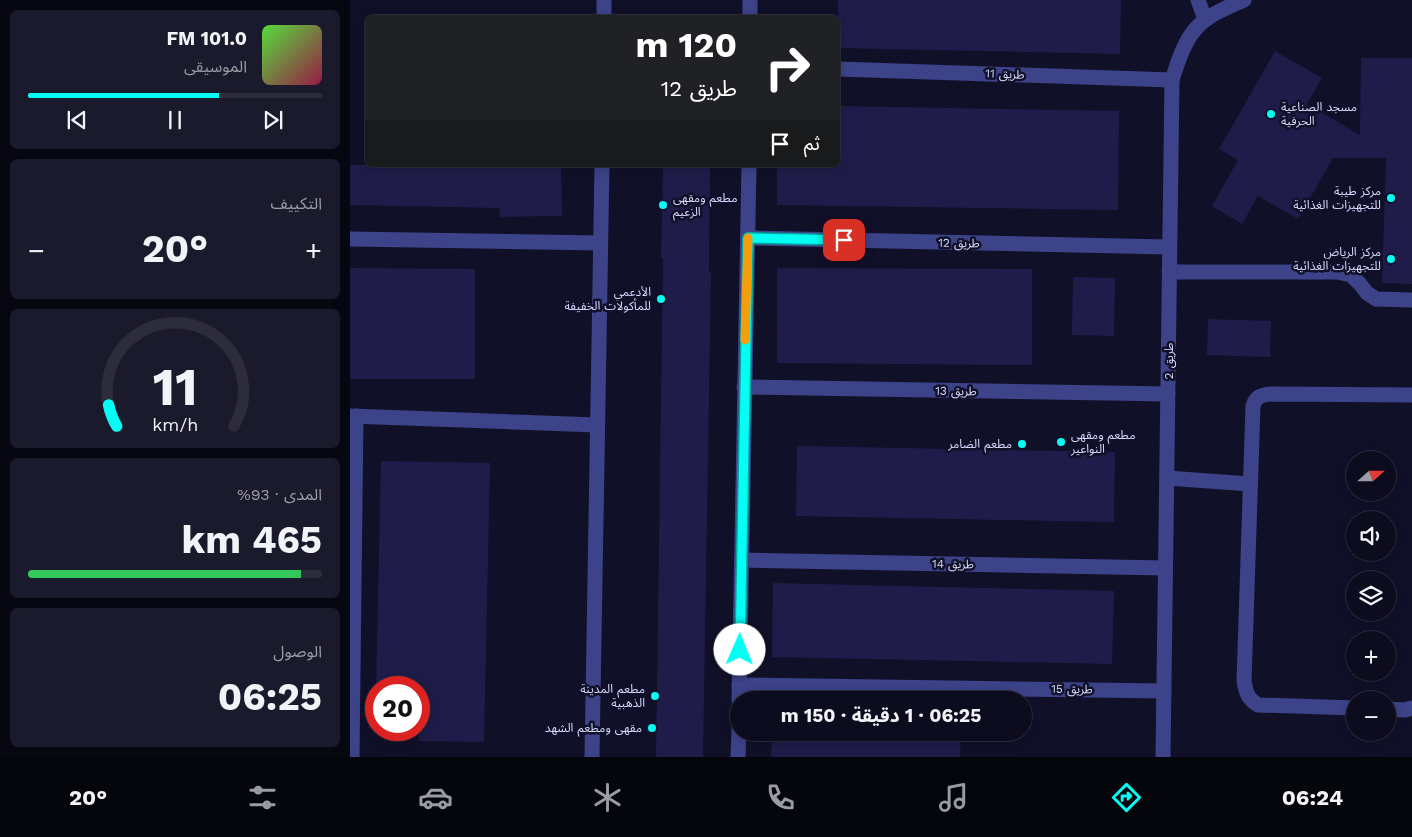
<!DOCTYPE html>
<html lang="ar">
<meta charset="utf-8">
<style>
:root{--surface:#0d0c1f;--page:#1b1a2c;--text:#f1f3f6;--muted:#9a9ba4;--line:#2d2c3d;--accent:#05fef4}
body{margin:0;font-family:"Work Sans","Noto Sans Arabic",sans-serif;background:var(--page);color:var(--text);direction:rtl;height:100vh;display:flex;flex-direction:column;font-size:19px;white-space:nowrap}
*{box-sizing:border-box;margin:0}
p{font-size:16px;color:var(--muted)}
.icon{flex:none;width:28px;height:28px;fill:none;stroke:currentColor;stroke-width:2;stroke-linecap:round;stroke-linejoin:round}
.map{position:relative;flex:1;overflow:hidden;direction:ltr}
.panel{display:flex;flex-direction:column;gap:10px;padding:10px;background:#070711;width:350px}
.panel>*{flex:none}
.hud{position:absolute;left:15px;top:15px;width:475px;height:152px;border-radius:8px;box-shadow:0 2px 12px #0003,0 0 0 1px var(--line);direction:rtl;background:#202124;color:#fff;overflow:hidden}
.needle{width:32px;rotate:69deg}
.controls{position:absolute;left:996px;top:451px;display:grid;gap:10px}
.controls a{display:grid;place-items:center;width:50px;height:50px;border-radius:50%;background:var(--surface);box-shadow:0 2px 12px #0003,0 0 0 1px var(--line);font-size:25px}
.speed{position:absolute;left:15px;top:676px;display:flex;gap:10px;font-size:25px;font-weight:700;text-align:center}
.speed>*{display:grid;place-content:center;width:65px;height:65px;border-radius:50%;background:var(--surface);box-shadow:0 2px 12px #0003,0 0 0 1px var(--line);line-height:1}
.speed .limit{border:8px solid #d22;background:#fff;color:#111}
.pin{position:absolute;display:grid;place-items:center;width:42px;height:42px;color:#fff;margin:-21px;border-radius:10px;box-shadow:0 2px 8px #0006}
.me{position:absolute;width:55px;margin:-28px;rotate:1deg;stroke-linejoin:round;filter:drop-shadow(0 0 4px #0008)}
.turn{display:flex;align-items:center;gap:18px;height:105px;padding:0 20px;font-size:22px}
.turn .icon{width:65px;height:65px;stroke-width:2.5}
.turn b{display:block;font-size:35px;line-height:42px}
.then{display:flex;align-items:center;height:48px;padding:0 20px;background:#0003;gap:10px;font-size:19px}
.big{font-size:38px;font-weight:700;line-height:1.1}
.panel .widget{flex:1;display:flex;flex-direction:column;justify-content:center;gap:8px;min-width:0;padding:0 18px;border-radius:8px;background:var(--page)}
.panel .dial{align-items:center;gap:0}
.dial svg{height:130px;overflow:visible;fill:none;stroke:var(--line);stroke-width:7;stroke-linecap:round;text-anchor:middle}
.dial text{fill:var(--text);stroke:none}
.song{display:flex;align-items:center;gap:15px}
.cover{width:60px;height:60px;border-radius:8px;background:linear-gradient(135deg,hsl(110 70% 55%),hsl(340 70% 35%))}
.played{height:5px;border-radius:2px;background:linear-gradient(90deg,var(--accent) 65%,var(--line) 65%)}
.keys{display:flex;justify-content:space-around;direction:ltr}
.heat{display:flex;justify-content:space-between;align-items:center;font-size:28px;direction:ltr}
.charge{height:8px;border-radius:4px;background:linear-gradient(90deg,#34c759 93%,var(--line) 0)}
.trip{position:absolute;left:380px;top:691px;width:302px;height:50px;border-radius:25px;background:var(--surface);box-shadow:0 2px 12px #0003,0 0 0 1px var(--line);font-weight:700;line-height:50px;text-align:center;direction:rtl}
.menu{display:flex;height:80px;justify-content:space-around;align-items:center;background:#05050c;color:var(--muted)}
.menu .icon{width:35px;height:35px}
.menu .active{color:var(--accent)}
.menu b{font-size:22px;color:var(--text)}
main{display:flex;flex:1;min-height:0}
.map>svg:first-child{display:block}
.building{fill:#1f1c4a}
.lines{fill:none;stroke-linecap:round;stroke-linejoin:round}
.minor{stroke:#3c4388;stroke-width:15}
.route-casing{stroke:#03a59f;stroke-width:12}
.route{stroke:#05fef4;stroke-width:9}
.slow{stroke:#f59e0b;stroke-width:9}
.poi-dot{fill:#05fef4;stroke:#111029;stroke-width:2}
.labels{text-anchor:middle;stroke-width:5;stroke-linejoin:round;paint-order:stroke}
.street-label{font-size:12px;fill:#d9daff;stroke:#111029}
.poi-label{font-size:12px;fill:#d9daff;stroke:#111029;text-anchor:end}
</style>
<main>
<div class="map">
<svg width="1062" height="757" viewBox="0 0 1062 757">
<rect width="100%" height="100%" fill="#111029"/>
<g class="building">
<polygon points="488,0 771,0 770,54 488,48"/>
<polygon points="925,51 972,78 957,104 1010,135 1011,58 1062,58 1062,284 1032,283 1036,158 983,158 948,219 908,196 892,224 862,206 888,160 869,149"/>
<polygon points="488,106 769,111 768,210 427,205 427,165 488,165"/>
<polygon points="0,165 211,165 212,216 150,217 149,208 0,205"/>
<polygon points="313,165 360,165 359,272 361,272 353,757 306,757 313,258 311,258"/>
<polygon points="0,268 125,269 125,379 0,379"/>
<polygon points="427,268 682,269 682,365 427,363"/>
<polygon points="723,277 765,278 764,336 722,335"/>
<polygon points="858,319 921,321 920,357 857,355"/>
<polygon points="447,446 765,452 764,522 446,516"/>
<polygon points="31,461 140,463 134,742 69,741 69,688 26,688"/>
<polygon points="423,583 764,591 762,664 422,657"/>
<polygon points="422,732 611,732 610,757 421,757"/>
</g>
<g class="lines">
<g class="minor">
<polyline points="848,0 855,19"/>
<polyline points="254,18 254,0"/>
<polyline points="400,18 400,0"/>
<polyline points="488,69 822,80"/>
<polyline points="398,238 819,247"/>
<polyline points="0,239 250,243"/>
<polyline points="819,272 987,272 1001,275 1010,284 1017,293 1026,299 1062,300"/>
<polyline points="394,387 818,394"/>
<polyline points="0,416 247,425"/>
<polyline points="817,478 900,484"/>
<polyline points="392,560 815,568"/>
<polyline points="389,685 814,691"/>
<polyline points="389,700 399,165"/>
<path d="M1005,708L908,705C898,699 896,693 894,681L903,406C906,396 911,395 921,394L1062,395"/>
<polyline points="1038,709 1055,710 1062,708"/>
<polyline points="2,757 6,416"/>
<polyline points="242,757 252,165"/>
<polyline points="388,757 389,729"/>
<path d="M813,757L822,80C838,29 846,20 894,0"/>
</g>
</g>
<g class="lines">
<defs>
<polyline id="route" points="390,650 398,238 494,240"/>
</defs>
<use href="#route" class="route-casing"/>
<use href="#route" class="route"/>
<polyline class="slow" points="395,340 398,238"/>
</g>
<g class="poi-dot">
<circle cx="921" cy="114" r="5"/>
<circle cx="1041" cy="198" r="5"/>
<circle cx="313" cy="205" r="5"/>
<circle cx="1041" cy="259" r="5"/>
<circle cx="311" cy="299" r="5"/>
<circle cx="711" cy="442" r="5"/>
<circle cx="672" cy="444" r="5"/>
<circle cx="305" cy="696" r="5"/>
<circle cx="302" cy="728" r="5"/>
</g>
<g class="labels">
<g class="street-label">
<text transform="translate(655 74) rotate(2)" y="4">طريق 11</text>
<text transform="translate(609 243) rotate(1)" y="4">طريق 12</text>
<text transform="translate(819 361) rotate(-90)" y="4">طريق 2</text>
<text transform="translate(606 391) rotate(1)" y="4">طريق 13</text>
<text transform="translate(603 564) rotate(1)" y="4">طريق 14</text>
<text transform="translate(722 689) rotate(1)" y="4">طريق 15</text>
</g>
<g class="poi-label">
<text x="931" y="111" text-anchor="start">مسجد الصناعية<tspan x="931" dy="14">الحرفية</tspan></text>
<text x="1031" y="195">مركز طيبة<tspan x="1031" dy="14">للتجهيزات الغذائية</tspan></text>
<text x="323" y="202" text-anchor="start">مطعم ومقهى<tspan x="323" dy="14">الزعيم</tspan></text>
<text x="1031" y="256">مركز الرياض<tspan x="1031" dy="14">للتجهيزات الغذائية</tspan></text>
<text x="301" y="296">الأدعمي<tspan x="301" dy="14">للمأكولات الخفيفة</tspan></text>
<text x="721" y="439" text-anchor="start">مطعم ومقهى<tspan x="721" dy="14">النواعير</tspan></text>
<text x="662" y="448">مطعم الضامر</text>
<text x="295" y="693">مطعم المدينة<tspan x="295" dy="14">الذهبية</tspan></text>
<text x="292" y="732">مقهى ومطعم الشهد</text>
</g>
</g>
</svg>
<div class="controls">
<a><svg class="needle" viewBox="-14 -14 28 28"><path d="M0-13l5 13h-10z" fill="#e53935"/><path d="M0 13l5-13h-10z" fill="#9a9ba4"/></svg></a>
<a><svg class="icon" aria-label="sound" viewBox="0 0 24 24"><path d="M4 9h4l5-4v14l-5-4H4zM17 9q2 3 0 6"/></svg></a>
<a><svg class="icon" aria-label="layers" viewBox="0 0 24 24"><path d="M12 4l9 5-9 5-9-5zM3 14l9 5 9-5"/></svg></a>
<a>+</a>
<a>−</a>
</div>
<div class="speed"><div class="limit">20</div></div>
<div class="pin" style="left:494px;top:240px;background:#d93025"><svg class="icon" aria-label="arrive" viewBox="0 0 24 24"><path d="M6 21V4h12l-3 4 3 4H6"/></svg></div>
<svg class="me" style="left:390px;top:650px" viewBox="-20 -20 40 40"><circle r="19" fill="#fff"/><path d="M0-13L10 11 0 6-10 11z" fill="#05fef4"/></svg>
<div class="trip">06:25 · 1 دقيقة · 150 m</div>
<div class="hud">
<div class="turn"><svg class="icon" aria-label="right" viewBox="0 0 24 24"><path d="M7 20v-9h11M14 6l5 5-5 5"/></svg><div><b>120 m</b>طريق 12</div></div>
<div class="then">ثم<svg class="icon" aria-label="arrive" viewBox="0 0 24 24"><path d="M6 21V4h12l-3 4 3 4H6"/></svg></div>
</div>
</div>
<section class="panel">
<div class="widget">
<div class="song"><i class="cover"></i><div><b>101.0 FM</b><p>الموسيقى</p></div></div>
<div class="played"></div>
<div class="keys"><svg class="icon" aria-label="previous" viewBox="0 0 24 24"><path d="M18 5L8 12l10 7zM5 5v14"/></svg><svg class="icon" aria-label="pause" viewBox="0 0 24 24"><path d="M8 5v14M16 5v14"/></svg><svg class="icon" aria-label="next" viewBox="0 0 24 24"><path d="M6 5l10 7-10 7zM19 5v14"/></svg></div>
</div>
<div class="widget"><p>التكييف</p>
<div class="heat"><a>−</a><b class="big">20°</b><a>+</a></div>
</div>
<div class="widget dial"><svg viewBox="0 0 100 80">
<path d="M14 69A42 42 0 1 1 86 69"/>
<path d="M14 69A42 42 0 0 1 9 56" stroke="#05fef4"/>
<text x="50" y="56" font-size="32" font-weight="700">11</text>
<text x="50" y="72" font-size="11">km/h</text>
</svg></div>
<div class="widget"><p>المدى · 93%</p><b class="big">465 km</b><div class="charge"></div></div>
<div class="widget"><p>الوصول</p><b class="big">06:25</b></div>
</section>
</main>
<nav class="menu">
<b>06:24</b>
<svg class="icon active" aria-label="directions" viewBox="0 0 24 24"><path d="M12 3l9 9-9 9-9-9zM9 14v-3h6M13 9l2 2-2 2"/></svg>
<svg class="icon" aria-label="music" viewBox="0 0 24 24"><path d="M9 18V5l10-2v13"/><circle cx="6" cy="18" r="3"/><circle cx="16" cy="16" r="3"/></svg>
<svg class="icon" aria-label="phone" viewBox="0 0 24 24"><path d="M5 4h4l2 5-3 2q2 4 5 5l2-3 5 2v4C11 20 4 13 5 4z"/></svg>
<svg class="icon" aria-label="climate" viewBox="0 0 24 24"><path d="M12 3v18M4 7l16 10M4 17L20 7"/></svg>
<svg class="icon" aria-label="car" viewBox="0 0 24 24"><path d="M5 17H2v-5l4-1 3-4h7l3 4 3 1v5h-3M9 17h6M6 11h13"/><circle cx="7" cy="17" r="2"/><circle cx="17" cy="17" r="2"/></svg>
<svg class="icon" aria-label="filters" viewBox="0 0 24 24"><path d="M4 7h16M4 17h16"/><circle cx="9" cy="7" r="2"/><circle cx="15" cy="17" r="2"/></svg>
<b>20°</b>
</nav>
